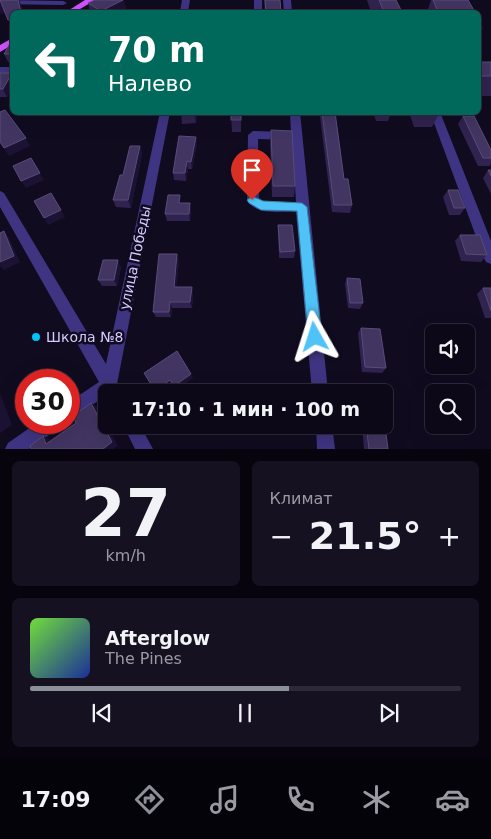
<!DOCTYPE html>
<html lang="ru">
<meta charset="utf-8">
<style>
:root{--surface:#0d0818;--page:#161121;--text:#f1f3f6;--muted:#9a9aa2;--line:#2d2937;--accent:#8c9099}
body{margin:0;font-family:"DejaVu Sans",sans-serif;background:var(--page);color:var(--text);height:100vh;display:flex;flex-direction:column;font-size:19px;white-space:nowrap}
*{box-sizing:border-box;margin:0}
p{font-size:16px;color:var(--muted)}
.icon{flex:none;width:28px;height:28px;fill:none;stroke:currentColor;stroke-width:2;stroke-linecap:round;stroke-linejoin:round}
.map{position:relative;height:449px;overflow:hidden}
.sheet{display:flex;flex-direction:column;gap:12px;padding:12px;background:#07040d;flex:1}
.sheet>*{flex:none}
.guide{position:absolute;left:10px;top:10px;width:471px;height:105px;border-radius:8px;box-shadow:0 5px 20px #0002,0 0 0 1px var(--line);background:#00695c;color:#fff;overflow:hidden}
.fabs{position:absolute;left:425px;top:324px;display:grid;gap:10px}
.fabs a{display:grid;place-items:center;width:50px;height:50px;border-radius:8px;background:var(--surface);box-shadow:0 5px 20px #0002,0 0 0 1px var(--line);font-size:25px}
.speed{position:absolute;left:15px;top:369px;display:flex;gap:10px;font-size:25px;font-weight:700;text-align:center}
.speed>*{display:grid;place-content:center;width:65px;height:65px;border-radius:50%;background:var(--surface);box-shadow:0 5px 20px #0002,0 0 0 1px var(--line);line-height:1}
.speed .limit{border:8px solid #d22;background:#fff;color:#111}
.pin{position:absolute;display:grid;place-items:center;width:42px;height:42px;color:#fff;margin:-51px -21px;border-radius:50% 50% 50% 0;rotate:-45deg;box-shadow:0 0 5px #0007}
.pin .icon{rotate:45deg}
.me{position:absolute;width:55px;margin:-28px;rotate:354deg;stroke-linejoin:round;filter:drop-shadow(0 0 4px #0008)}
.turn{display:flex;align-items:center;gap:18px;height:105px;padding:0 15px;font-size:22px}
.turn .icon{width:65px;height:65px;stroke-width:2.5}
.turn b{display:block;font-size:35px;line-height:42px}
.big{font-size:38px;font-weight:700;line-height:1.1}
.sheet .card{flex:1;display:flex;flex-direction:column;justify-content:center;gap:8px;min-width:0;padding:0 18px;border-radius:8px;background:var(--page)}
.sheet .dial{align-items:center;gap:0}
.dial b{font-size:65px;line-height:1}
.song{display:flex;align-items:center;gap:15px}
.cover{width:60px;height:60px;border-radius:8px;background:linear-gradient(135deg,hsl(100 70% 55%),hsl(230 70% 35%))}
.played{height:5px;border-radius:2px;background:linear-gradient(90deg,var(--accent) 60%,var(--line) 60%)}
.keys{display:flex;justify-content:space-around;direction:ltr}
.heat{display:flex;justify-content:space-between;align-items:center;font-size:28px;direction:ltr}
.sheet .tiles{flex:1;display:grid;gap:12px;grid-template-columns:1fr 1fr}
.card:last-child{grid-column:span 2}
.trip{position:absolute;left:98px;top:384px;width:295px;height:50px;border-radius:8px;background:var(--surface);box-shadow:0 5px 20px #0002,0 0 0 1px var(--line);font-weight:700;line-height:50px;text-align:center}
.tab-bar{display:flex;height:80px;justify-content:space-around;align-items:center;background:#05030a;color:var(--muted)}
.tab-bar .icon{width:35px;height:35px}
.tab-bar .active{color:var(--accent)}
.tab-bar b{font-size:22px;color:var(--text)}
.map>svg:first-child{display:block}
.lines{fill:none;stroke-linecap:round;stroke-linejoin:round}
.minor{fill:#3f3482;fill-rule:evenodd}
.major{fill:#d152ff;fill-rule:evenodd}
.wall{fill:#30234f}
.shaded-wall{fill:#1c1234}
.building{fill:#423562;stroke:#594c7b}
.route{fill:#4fc3f7;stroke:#337fa1}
.poi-dot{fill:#00c3f6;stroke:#110b20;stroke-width:2}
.labels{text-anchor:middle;stroke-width:5;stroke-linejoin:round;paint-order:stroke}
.street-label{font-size:14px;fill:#d6cbff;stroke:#110b20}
.poi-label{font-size:14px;fill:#d6cbff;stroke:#110b20;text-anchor:start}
</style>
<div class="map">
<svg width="491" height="449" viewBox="0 0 491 449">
<rect width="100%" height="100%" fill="#110b20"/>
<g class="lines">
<g class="minor">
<polygon points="0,0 63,1 67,3 63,5 0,4"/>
<polygon points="182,0 190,0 188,12 180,12"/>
<rect x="254" y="0" width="8" height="12"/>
<polygon points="283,0 291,0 292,12 284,12"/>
<rect x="0" y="67" width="12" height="6"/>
<polygon points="160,112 170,112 117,384 119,388 117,392 106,392 106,396 69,420 69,402 99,382 0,207 0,191 4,193 106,364"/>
<path d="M290,112H300L328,392H312L296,212C281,211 256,216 247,200L248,135L253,131L287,132L291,134ZM292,137L296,202L263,201L259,198L258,139L287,140Z"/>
<polygon points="430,112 440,112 491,241 491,264 486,262 484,258"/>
<polygon points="38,422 61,422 59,428 29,449 5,449 8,443"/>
<polygon points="123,425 140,425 153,449 135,449"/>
<polygon points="316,425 332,425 335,449 317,449"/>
</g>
<g class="major">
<polygon points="85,0 95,0 75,12 66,12"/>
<polygon points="9,40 12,40 12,45 0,52 0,45"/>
</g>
</g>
<g class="wall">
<polygon points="264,0 280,0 281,12 265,12"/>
<polygon points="367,0 396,0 402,12 371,12"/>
<polygon points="431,0 468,0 475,12 427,12"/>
<polygon points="88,3 127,11 123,12 90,12"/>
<polygon points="479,20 482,28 479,35"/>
<polygon points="12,40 12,62 8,62 4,54"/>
<rect x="479" y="62" width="12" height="34"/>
<polygon points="0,73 12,73 12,88 7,97 0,97"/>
<polygon points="181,112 197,112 196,123 182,124"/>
<polygon points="231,112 241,112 241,132 232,132"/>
<polygon points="321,112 335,112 344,179 352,205 350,213 332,212 320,117"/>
<polygon points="373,112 391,112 391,113 388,121 376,121"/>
<polygon points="409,112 440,112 432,127 414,127"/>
<polygon points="463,116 491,150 491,163 490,166 478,166 458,124"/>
<polygon points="271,130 295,186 294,197 272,197 270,141"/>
<polygon points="197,144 192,169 188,169 186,181 174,180 173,173"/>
<polygon points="140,146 142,154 131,208 116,207 113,200 123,175"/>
<polygon points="488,170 491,170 491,194 483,178"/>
<polygon points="448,190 465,208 460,215 449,215 443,197"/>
<polygon points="181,203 191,210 190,221 167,221 165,214"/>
<polygon points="278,225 295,251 294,258 279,258 278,232"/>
<polygon points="460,235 487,255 481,262 461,261 455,241"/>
<polygon points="177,254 179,261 176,287 193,292 192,308 172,308 171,317 156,317 153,312"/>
<polygon points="121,267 117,286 102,286 98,280"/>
<polygon points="347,278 363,303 360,309 348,308 345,284"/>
<polygon points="483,288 491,288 491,318 485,318 477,294"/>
<polygon points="361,328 386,368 382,373 362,372 358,333"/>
<polygon points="169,425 202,425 202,426 172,429 169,427"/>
<polygon points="362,425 384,425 388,449 364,449"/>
</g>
<g class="shaded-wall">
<polygon points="0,0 1,0 7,13 0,14"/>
<polygon points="18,0 19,0 24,12 21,12"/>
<polygon points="123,0 124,0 127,11 123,12 102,12 101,11"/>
<polygon points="12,18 12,30 8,20"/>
<polygon points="12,73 12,88 7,97 3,89"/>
<polygon points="194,112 197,112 196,123"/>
<polygon points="196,137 197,144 192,169 191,162"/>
<polygon points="26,138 30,146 9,156 4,148"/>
<polygon points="140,146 142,154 131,208 128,200"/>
<polygon points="31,158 44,180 26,188 21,181"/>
<polygon points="187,161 188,169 186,181 185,173"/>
<polygon points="190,203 191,210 190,221 189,214"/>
<polygon points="61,210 65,217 48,225 44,218"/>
<polygon points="4,231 9,238 20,262 4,270 0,266"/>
<polygon points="177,254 179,261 176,293 174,287"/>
<polygon points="118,260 121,267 117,286 114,280"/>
<polygon points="192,287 193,292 192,308 190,302"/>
<polygon points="170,302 172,308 171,317 169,312"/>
<polygon points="191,374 193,378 176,390 174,386"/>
<polygon points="170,380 173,384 162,392 156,392 155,391"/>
<polygon points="0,393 12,425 0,433"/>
<polygon points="91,403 98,407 106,423 106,425 107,425 118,446 113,449 103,449"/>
<polygon points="43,436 52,440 46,444"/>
</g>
<g class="building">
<polygon points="0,0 18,0 21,12 12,12 12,18 8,20"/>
<polygon points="95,0 123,0 101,11 88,3"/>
<polygon points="265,0 280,0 281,12 266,12"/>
<polygon points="379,0 396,0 402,12 384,12"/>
<polygon points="433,0 468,0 475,12 438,12"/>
<polygon points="479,20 482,28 479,27"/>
<polygon points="12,40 12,54 4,54"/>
<rect x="479" y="62" width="12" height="14"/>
<polygon points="0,73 12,73 3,89 0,89"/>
<polygon points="5,110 26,138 4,148 0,142 0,112"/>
<rect x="231" y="112" width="10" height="8"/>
<polygon points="322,112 335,112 344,179 348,179 352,205 334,205"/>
<polygon points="378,112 391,112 391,113 379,113"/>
<polygon points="463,116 474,116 491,150 491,158 483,158"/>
<polygon points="271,130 292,131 295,186 273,186"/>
<polygon points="179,136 196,137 191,162 187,161 185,173 173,173"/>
<polygon points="130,146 140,146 128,200 113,200 120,175 123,175"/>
<polygon points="31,158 40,173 21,181 13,166"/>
<polygon points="488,170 491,170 491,176"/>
<polygon points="448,190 458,190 465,208 454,208"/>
<polygon points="51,193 61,210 44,218 34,201"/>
<polygon points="168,195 180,195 179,203 190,203 189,214 165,214"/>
<polygon points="278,225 292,225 295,251 280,252"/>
<polygon points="4,231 14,256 0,262 0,233"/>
<polygon points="460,235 480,235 487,255 466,254"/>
<polygon points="159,254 177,254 174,287 192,287 190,302 170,302 169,312 153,312"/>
<polygon points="103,260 118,260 114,280 98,280"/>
<polygon points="347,278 360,279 363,303 350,303"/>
<polygon points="483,288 491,288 491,311"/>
<polygon points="361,328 380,329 386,368 365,367"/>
<polygon points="177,351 191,374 174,386 170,380 155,391 144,373"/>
<polygon points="91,403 112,442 103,449 31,449 30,446 43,436 46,444 76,423 73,416"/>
<polygon points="384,418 388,449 369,449 366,425 384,425"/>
<polygon points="169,425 186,425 169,427"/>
</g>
<polygon class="route" points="252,196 263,201 302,203 307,207 322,337 320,342 315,343 310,342 308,337 297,211 261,210 249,203 247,200"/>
<circle class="poi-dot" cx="36" cy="337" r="5"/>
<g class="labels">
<g class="street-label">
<text transform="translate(135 258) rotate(-78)" y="5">улица Победы</text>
</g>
<g class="poi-label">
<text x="46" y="342">Школа №8</text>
</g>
</g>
</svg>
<div class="fabs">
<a><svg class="icon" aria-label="sound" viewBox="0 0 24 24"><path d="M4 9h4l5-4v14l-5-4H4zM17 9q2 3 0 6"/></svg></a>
<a><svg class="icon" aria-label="search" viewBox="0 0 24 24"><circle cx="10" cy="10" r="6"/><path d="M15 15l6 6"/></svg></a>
</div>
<div class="speed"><div class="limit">30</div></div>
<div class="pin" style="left:252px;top:200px;background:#d93025"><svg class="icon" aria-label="arrive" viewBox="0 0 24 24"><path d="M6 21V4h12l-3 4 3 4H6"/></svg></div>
<svg class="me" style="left:315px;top:337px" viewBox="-20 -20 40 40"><path d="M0-17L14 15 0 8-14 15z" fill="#4fc3f7" stroke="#fff" stroke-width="4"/></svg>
<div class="trip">17:10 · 1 мин · 100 m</div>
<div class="guide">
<div class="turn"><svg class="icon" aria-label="left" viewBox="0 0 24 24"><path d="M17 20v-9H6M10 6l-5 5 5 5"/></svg><div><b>70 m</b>Налево</div></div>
</div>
</div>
<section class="sheet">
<div class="tiles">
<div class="card dial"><b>27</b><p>km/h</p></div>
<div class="card"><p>Климат</p>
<div class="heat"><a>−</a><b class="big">21.5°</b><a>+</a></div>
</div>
<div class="card">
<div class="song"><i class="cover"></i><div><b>Afterglow</b><p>The Pines</p></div></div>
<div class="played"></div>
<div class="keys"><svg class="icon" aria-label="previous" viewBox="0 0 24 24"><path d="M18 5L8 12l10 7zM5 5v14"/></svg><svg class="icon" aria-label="pause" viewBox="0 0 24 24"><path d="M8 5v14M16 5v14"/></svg><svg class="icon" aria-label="next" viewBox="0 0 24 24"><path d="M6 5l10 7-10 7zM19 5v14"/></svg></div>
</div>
</div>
</section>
<nav class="tab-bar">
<b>17:09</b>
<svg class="icon active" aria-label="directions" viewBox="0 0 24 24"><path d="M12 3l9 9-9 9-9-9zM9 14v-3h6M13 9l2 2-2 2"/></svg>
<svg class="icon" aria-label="music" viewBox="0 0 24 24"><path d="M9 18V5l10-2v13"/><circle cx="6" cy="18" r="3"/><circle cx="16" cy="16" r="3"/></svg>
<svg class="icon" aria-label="phone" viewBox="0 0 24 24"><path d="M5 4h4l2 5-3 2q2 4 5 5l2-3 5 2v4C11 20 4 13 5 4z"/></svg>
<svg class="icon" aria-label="climate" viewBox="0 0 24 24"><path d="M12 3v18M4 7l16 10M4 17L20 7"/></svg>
<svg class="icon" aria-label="car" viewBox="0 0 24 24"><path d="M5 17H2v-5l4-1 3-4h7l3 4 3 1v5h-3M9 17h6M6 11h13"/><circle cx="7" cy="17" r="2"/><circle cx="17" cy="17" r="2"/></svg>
</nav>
